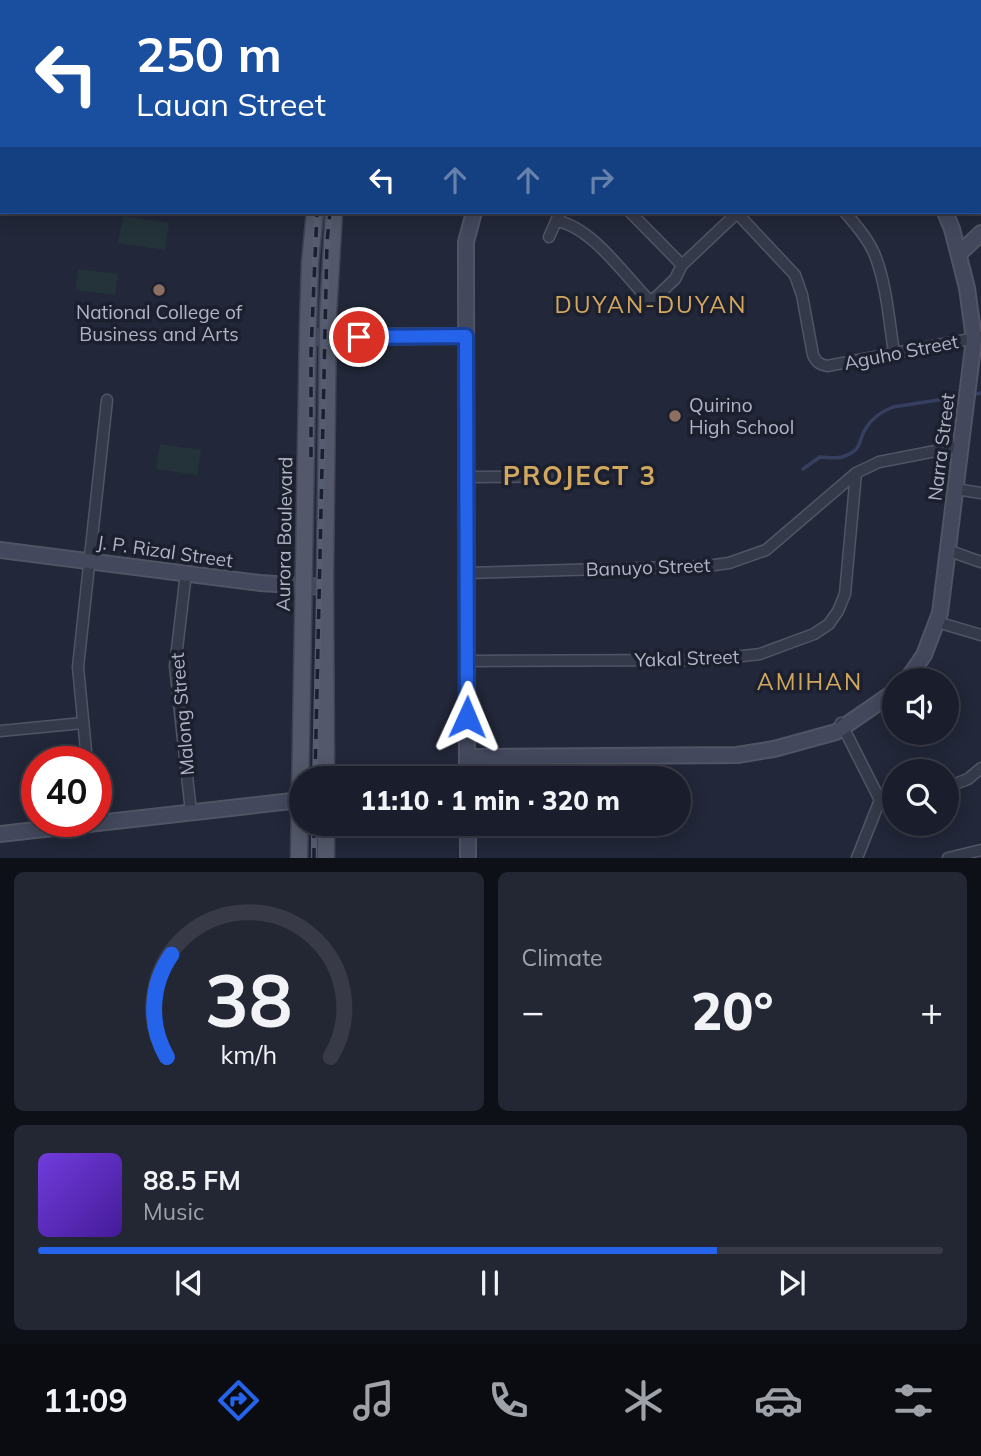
<!DOCTYPE html>
<meta charset="utf-8">
<style>
:root{--surface:#1a1d2b;--page:#232633;--text:#f1f3f6;--muted:#9fa2a9;--line:#383b47;--accent:#2563eb}
body{margin:0;font-family:Mulish,sans-serif;background:var(--page);color:var(--text);height:100vh;display:flex;flex-direction:column;font-size:26px;white-space:nowrap}
*{box-sizing:border-box;margin:0}
p{font-size:23px;color:var(--muted)}
.icon{flex:none;width:38px;height:38px;fill:none;stroke:currentColor;stroke-width:2;stroke-linecap:round;stroke-linejoin:round}
.map{position:relative;height:858px;overflow:hidden}
.drawer{display:flex;flex-direction:column;gap:14px;padding:14px;background:#0e1018;flex:1}
.drawer>*{flex:none}
.top-card{position:absolute;left:0px;top:0px;width:982px;height:214px;box-shadow:0 4px 18px #0003,0 0 0 2px var(--line);background:#1a4fa0;color:#fff;overflow:hidden}
.fabs{position:absolute;left:882px;top:668px;display:grid;gap:14px}
.fabs a{display:grid;place-items:center;width:77px;height:77px;border-radius:50%;background:var(--surface);box-shadow:0 4px 18px #0003,0 0 0 2px var(--line);font-size:35px}
.speed{position:absolute;left:21px;top:746px;display:flex;gap:14px;font-size:35px;font-weight:700;text-align:center}
.speed>*{display:grid;place-content:center;width:91px;height:91px;border-radius:50%;background:var(--surface);box-shadow:0 4px 18px #0003,0 0 0 2px var(--line);line-height:1}
.speed .limit{border:10px solid #d22;background:#fff;color:#111}
.pin{position:absolute;display:grid;place-items:center;width:60px;height:60px;color:#fff;margin:-30px;border:4px solid #fff;border-radius:50%;box-shadow:0 2px 7px #0007}
.me{position:absolute;width:77px;margin:-38px;rotate:1deg;stroke-linejoin:round;filter:drop-shadow(0 0 5px #0008)}
.turn{display:flex;align-items:center;gap:24px;height:147px;padding:0 21px;font-size:32px}
.turn .icon{width:91px;height:91px;stroke-width:2.5}
.turn b{display:block;font-size:49px;line-height:60px}
.lanes{display:flex;align-items:center;height:66px;padding:0 21px;background:#0003;justify-content:center;gap:35px;direction:ltr}
.lanes .off{opacity:.35}
.big{font-size:52px;font-weight:800;line-height:1.1}
.drawer .widget{flex:1;display:flex;flex-direction:column;justify-content:center;gap:10px;min-width:0;padding:0 24px;border-radius:10px;background:var(--page)}
.drawer .dial{align-items:center;gap:0}
.dial svg{height:182px;overflow:visible;fill:none;stroke:var(--line);stroke-width:7;stroke-linecap:round;text-anchor:middle}
.dial text{fill:var(--text);stroke:none}
.song{display:flex;align-items:center;gap:21px}
.cover{width:84px;height:84px;border-radius:10px;background:linear-gradient(135deg,hsl(260 70% 55%),hsl(260 70% 35%))}
.played{height:7px;border-radius:4px;background:linear-gradient(90deg,var(--accent) 75%,var(--line) 75%)}
.keys{display:flex;justify-content:space-around;direction:ltr}
.heat{display:flex;justify-content:space-between;align-items:center;font-size:38px;direction:ltr}
.drawer .tiles{flex:1;display:grid;gap:14px;grid-template-columns:1fr 1fr}
.widget:last-child{grid-column:span 2}
.trip{position:absolute;left:289px;top:766px;width:402px;height:70px;border-radius:35px;background:var(--surface);box-shadow:0 4px 18px #0003,0 0 0 2px var(--line);font-weight:800;line-height:70px;text-align:center}
.menu{display:flex;height:112px;justify-content:space-around;align-items:center;background:#0a0c11;color:var(--muted)}
.menu .icon{width:49px;height:49px}
.menu .active{color:var(--accent)}
.menu b{font-size:32px;color:var(--text)}
.map>svg:first-child{display:block}
.green{fill:#24333a}
.lines{fill:none;stroke-linecap:round;stroke-linejoin:round}
.stream{stroke:#363f60;stroke-width:3.5}
.street-casing{stroke:#505464;stroke-width:13}
.secondary-casing{stroke:#505464;stroke-width:18}
.primary-casing{stroke:#3f4353;stroke-width:19}
.street{stroke:#353a4a;stroke-width:10}
.secondary{stroke:#43485d;stroke-width:14}
.primary{stroke:#53586a;stroke-width:16}
.rail-casing{stroke:#575d71;stroke-width:6}
.rail{stroke:#1b1f2e;stroke-width:3.5;stroke-dasharray:10;stroke-linecap:butt}
.route-casing{stroke:#184099;stroke-width:18}
.route{stroke:#2563eb;stroke-width:12}
.education-dot{fill:#8d6e63;stroke:#1b1f2e;stroke-width:2.5}
.labels{text-anchor:middle;stroke-width:7;stroke-linejoin:round;paint-order:stroke}
.poi-label{font-size:19px;fill:#b0b4c6;stroke:#1b1f2e}
.street-label{font-size:19px;fill:#b0b4c6;stroke:#1b1f2e}
.quarter-label{font-size:23px;letter-spacing:2px;fill:#d2a85f;stroke:#1b1f2e}
.district-label{font-size:26px;font-weight:bold;letter-spacing:2px;fill:#d2a85f;stroke:#1b1f2e}
</style>
<div class="map">
<svg width="981" height="858" viewBox="0 0 981 858">
<rect width="100%" height="100%" fill="#222739"/>
<g class="green">
<polygon points="123,216 169,223 165,250 118,243"/>
<polygon points="78,269 118,274 115,295 76,290"/>
<polygon points="160,444 201,450 197,475 156,469"/>
</g>
<g class="lines">
<g class="stream">
<polyline points="970,395 981,393"/>
<path d="M803,469L820,457C827,457 835,459 842,457C864,450 857,441 866,428C872,418 883,411 893,407L964,396"/>
</g>
<defs>
<g id="street">
<polyline points="641,0 643,2"/>
<polyline points="868,0 869,2"/>
<polyline points="116,2 117,0"/>
<polyline points="623,2 624,0"/>
<polyline points="918,2 920,0"/>
<polyline points="980,42 981,41"/>
<polyline points="980,135 981,134"/>
<polyline points="0,188 2,185"/>
<polyline points="630,212 682,265"/>
<path d="M736,212L795,275L802,295L813,355C816,362 819,364 827,366L981,337"/>
<path d="M845,212C856,225 870,241 876,258C887,288 889,321 894,352"/>
<path d="M557,221C591,227 623,273 647,298L653,300L675,279L682,265L737,213"/>
<polyline points="549,237 560,212"/>
<polyline points="467,477 586,476"/>
<polyline points="956,489 981,493"/>
<polyline points="947,550 981,562"/>
<polyline points="186,573 175,666 191,812"/>
<polyline points="468,573 707,566 729,563 766,550 856,473 879,462 961,446"/>
<polyline points="937,622 981,635"/>
<polyline points="468,661 708,660 760,654 814,634 829,624 838,611 845,594 856,473"/>
<polyline points="841,723 880,800"/>
<polyline points="0,731 83,723"/>
<polyline points="87,761 78,667 107,400"/>
<polyline points="947,787 968,779 981,768"/>
<polyline points="880,800 894,797"/>
<polyline points="857,858 880,800"/>
<polyline points="948,858 981,850"/>
</g>
<g id="secondary">
<polyline points="263,0 265,2"/>
<polyline points="759,0 761,2"/>
<polyline points="535,2 536,0"/>
<polyline points="959,254 981,233"/>
<polyline points="308,337 466,336"/>
<polyline points="0,550 260,583 325,587"/>
<polyline points="906,681 924,655 940,613 974,339 967,288 952,229 945,212"/>
<polyline points="467,757 737,755 774,749 836,732 894,692"/>
<polyline points="467,779 466,263 466,242 474,212"/>
<polyline points="468,824 468,858"/>
<polyline points="0,834 301,800"/>
</g>
<g id="primary">
<polyline points="369,2 370,0"/>
<polyline points="388,2 388,0"/>
<polyline points="326,779 325,576 328,314 334,212"/>
<polyline points="299,858 308,327 310,263 315,212"/>
<polyline points="326,858 326,824"/>
</g>
</defs>
<use href="#street" class="street-casing"/>
<use href="#secondary" class="secondary-casing"/>
<use href="#primary" class="primary-casing"/>
<use href="#street" class="street"/>
<use href="#secondary" class="secondary"/>
<use href="#primary" class="primary"/>
<defs>
<g id="rail">
<polyline points="375,2 375,0"/>
<polyline points="311,457 311,351 317,212"/>
<polyline points="315,779 327,242 330,212"/>
<polyline points="314,858 314,824"/>
</g>
</defs>
<use href="#rail" class="rail-casing"/>
<use href="#rail" class="rail"/>
</g>
<g class="lines">
<defs>
<polyline id="route" points="359,337 466,336 467,717"/>
</defs>
<use href="#route" class="route-casing"/>
<use href="#route" class="route"/>
</g>
<g class="education-dot">
<circle cx="159" cy="290" r="7"/>
<circle cx="675" cy="416" r="7"/>
</g>
<g class="labels">
<g class="poi-label">
<text x="159" y="319">National College of<tspan x="159" dy="22">Business and Arts</tspan></text>
<text x="689" y="412" text-anchor="start">Quirino<tspan x="689" dy="22">High School</tspan></text>
</g>
<g class="street-label">
<text transform="translate(901 352) rotate(-11)" y="7">Aguho Street</text>
<text transform="translate(941 447) rotate(-83)" y="7">Narra Street</text>
<text transform="translate(284 534) rotate(-89)" y="7">Aurora Boulevard</text>
<text transform="translate(165 551) rotate(8)" y="7">J. P. Rizal Street</text>
<text transform="translate(648 567) rotate(-2)" y="7">Banuyo Street</text>
<text transform="translate(687 658) rotate(-2)" y="7">Yakal Street</text>
<text transform="translate(182 714) rotate(-95)" y="7">Malong Street</text>
</g>
<g class="quarter-label">
<text x="651" y="313">DUYAN-DUYAN</text>
<text x="810" y="690">AMIHAN</text>
</g>
<g class="district-label">
<text x="580" y="485">PROJECT 3</text>
</g>
</g>
</svg>
<div class="fabs">
<a><svg class="icon" aria-label="sound" viewBox="0 0 24 24"><path d="M4 9h4l5-4v14l-5-4H4zM17 9q2 3 0 6"/></svg></a>
<a><svg class="icon" aria-label="search" viewBox="0 0 24 24"><circle cx="10" cy="10" r="6"/><path d="M15 15l6 6"/></svg></a>
</div>
<div class="speed"><div class="limit">40</div></div>
<div class="pin" style="left:359px;top:337px;background:#d93025"><svg class="icon" aria-label="arrive" viewBox="0 0 24 24"><path d="M6 21V4h12l-3 4 3 4H6"/></svg></div>
<svg class="me" style="left:467px;top:717px" viewBox="-20 -20 40 40"><path d="M0-17L14 15 0 8-14 15z" fill="#2563eb" stroke="#fff" stroke-width="4"/></svg>
<div class="trip">11:10 · 1 min · 320 m</div>
<div class="top-card">
<div class="turn"><svg class="icon" aria-label="left" viewBox="0 0 24 24"><path d="M17 20v-9H6M10 6l-5 5 5 5"/></svg><div><b>250 m</b>Lauan Street</div></div>
<div class="lanes"><svg class="icon" aria-label="left" viewBox="0 0 24 24"><path d="M17 20v-9H6M10 6l-5 5 5 5"/></svg><svg class="icon off" aria-label="ahead" viewBox="0 0 24 24"><path d="M12 20V5M6 11l6-6 6 6"/></svg><svg class="icon off" aria-label="ahead" viewBox="0 0 24 24"><path d="M12 20V5M6 11l6-6 6 6"/></svg><svg class="icon off" aria-label="right" viewBox="0 0 24 24"><path d="M7 20v-9h11M14 6l5 5-5 5"/></svg></div>
</div>
</div>
<section class="drawer">
<div class="tiles">
<div class="widget dial"><svg viewBox="0 0 100 80">
<path d="M14 69A42 42 0 1 1 86 69"/>
<path d="M14 69A42 42 0 0 1 16 24" stroke="#2563eb"/>
<text x="50" y="56" font-size="32" font-weight="700">38</text>
<text x="50" y="72" font-size="11">km/h</text>
</svg></div>
<div class="widget"><p>Climate</p>
<div class="heat"><a>−</a><b class="big">20°</b><a>+</a></div>
</div>
<div class="widget">
<div class="song"><i class="cover"></i><div><b>88.5 FM</b><p>Music</p></div></div>
<div class="played"></div>
<div class="keys"><svg class="icon" aria-label="previous" viewBox="0 0 24 24"><path d="M18 5L8 12l10 7zM5 5v14"/></svg><svg class="icon" aria-label="pause" viewBox="0 0 24 24"><path d="M8 5v14M16 5v14"/></svg><svg class="icon" aria-label="next" viewBox="0 0 24 24"><path d="M6 5l10 7-10 7zM19 5v14"/></svg></div>
</div>
</div>
</section>
<nav class="menu">
<b>11:09</b>
<svg class="icon active" aria-label="directions" viewBox="0 0 24 24"><path d="M12 3l9 9-9 9-9-9zM9 14v-3h6M13 9l2 2-2 2"/></svg>
<svg class="icon" aria-label="music" viewBox="0 0 24 24"><path d="M9 18V5l10-2v13"/><circle cx="6" cy="18" r="3"/><circle cx="16" cy="16" r="3"/></svg>
<svg class="icon" aria-label="phone" viewBox="0 0 24 24"><path d="M5 4h4l2 5-3 2q2 4 5 5l2-3 5 2v4C11 20 4 13 5 4z"/></svg>
<svg class="icon" aria-label="climate" viewBox="0 0 24 24"><path d="M12 3v18M4 7l16 10M4 17L20 7"/></svg>
<svg class="icon" aria-label="car" viewBox="0 0 24 24"><path d="M5 17H2v-5l4-1 3-4h7l3 4 3 1v5h-3M9 17h6M6 11h13"/><circle cx="7" cy="17" r="2"/><circle cx="17" cy="17" r="2"/></svg>
<svg class="icon" aria-label="filters" viewBox="0 0 24 24"><path d="M4 7h16M4 17h16"/><circle cx="9" cy="7" r="2"/><circle cx="15" cy="17" r="2"/></svg>
</nav>
